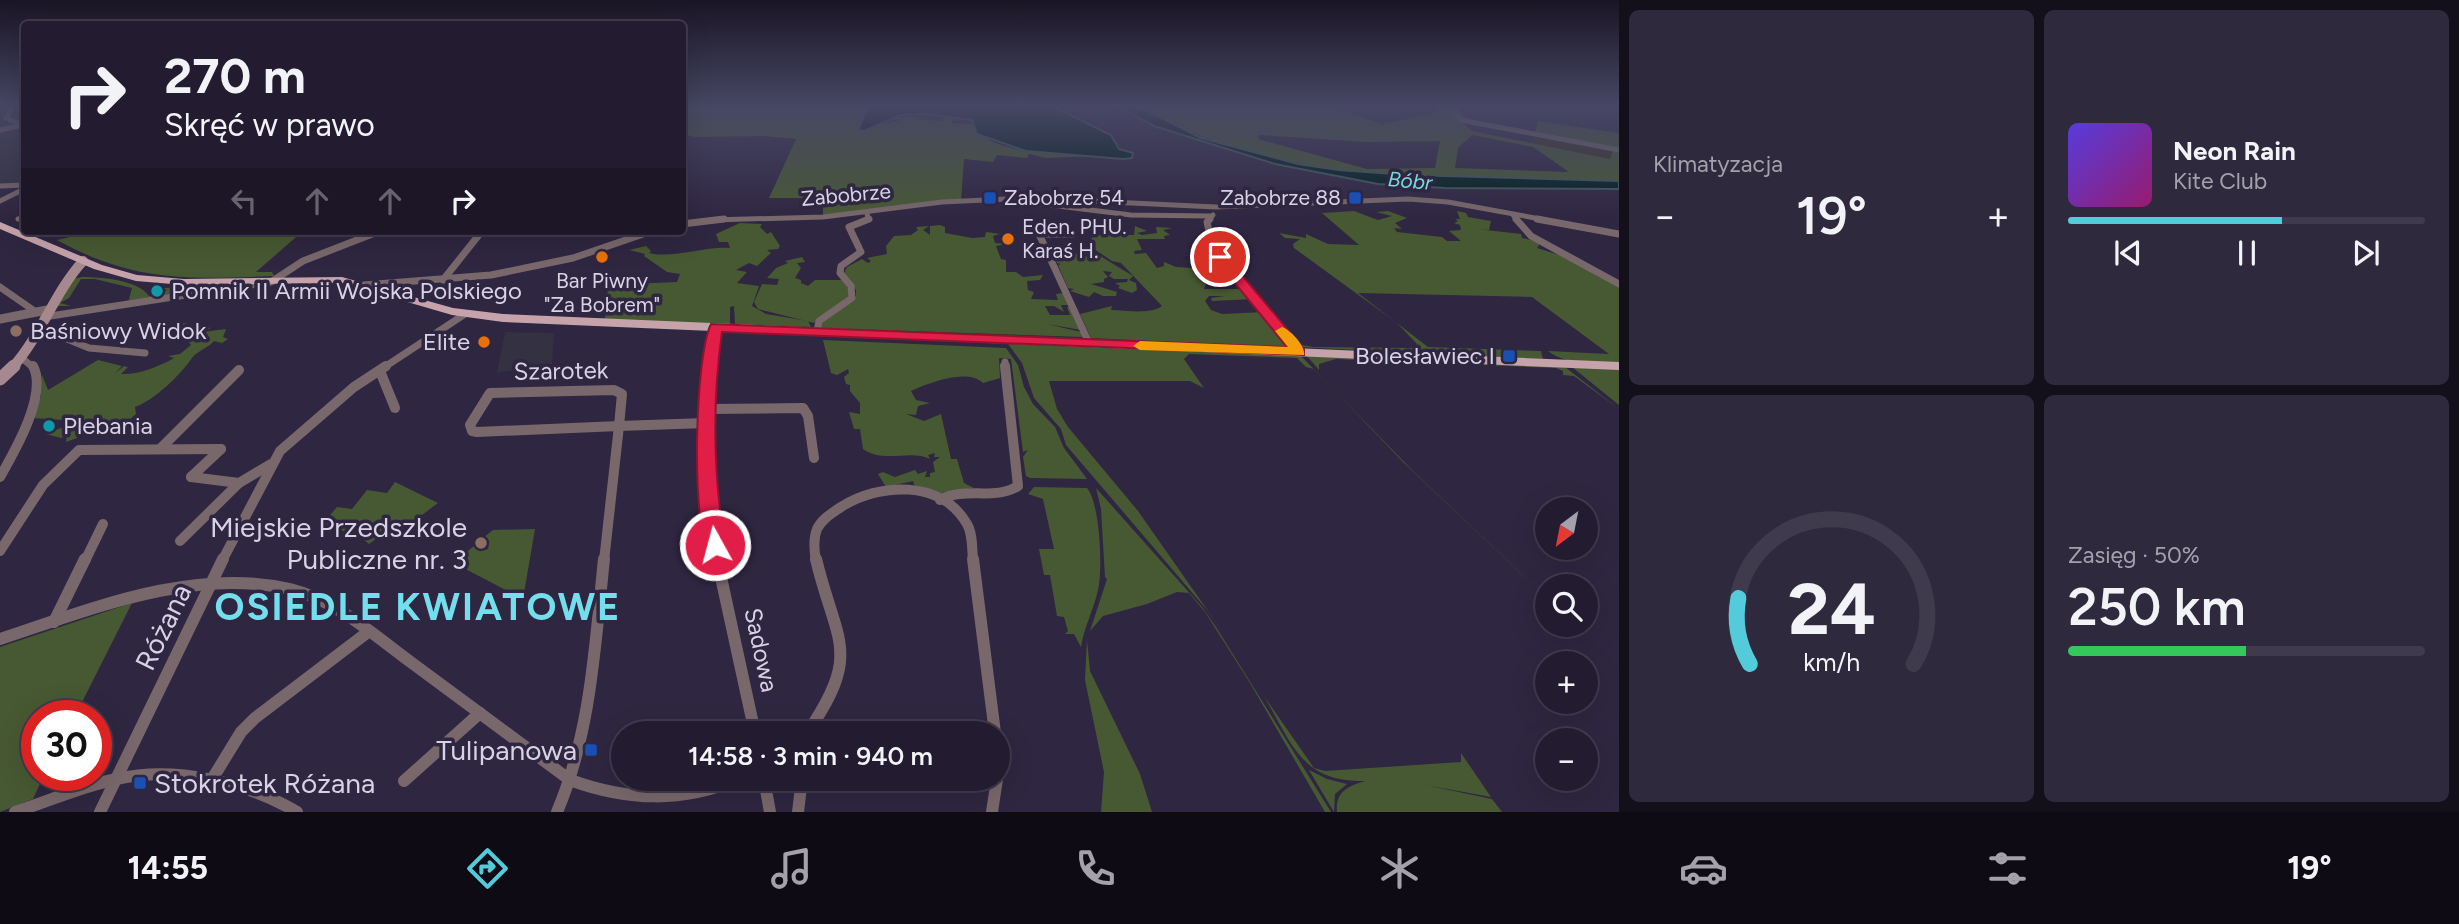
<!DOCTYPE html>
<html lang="pl">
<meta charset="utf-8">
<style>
:root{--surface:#231c31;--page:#2f293d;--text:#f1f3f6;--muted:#a3a1ab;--line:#403a4d;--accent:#53cbdb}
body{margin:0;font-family:Figtree,sans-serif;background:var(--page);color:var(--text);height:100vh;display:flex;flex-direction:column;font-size:26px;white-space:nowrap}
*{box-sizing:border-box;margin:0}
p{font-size:23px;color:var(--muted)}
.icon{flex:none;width:38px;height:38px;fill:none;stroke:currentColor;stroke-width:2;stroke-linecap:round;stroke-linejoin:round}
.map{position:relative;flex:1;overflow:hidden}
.panel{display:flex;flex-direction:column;gap:10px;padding:10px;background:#130f1b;width:840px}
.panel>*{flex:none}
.banner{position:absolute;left:21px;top:21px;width:665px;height:214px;border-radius:7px;box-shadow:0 7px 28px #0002,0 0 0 2px var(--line);background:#231c31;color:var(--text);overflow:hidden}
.needle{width:46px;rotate:212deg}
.controls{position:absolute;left:1535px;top:497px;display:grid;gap:14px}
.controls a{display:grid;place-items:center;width:63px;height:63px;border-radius:50%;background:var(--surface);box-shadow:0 7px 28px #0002,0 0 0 2px var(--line);font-size:35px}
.speed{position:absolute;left:21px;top:700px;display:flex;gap:14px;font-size:35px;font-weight:700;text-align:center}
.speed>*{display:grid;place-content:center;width:91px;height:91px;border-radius:50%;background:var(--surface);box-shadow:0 7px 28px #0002,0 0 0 2px var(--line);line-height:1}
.speed .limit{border:10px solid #d22;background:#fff;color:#111}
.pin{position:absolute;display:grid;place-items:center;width:60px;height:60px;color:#fff;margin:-30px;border:4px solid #fff;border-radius:50%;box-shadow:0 2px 7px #0007}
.me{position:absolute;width:77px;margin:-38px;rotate:353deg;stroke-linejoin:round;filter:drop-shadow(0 0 5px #0008)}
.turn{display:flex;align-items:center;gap:24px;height:147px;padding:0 28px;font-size:32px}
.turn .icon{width:91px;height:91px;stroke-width:2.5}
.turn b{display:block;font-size:49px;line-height:60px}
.lanes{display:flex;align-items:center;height:66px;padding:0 28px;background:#0003;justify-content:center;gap:35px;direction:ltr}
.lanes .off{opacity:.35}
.big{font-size:52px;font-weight:600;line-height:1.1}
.panel .tile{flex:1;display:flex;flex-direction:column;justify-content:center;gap:10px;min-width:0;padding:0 24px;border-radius:10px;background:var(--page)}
.panel .dial{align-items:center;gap:0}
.dial svg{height:182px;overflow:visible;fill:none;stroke:var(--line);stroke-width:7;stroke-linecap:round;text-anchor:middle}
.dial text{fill:var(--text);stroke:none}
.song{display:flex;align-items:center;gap:21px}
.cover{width:84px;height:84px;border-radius:10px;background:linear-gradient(135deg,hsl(250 70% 55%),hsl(320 70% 35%))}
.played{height:7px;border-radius:4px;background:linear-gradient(90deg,var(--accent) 60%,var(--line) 60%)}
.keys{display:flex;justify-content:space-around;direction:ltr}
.heat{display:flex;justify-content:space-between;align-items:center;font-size:38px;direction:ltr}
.charge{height:10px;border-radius:5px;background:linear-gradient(90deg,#34c759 50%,var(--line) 0)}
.panel .tiles{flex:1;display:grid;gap:10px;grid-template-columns:repeat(2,1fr)}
.trip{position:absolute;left:611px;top:721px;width:399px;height:70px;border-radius:35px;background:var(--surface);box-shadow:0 7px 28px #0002,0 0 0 2px var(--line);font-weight:600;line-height:70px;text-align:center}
.tabs{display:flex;height:112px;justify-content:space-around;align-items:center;background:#0e0b14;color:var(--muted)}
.tabs .icon{width:49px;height:49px}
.tabs .selected{color:var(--accent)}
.tabs b{font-size:32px;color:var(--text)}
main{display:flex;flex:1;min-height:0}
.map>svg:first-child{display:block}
.commercial{fill:#343142}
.industrial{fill:#3a3321}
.green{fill:#475932;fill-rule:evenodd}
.water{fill:#001f1f;stroke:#40555a;stroke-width:2}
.pier{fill:#2f2641}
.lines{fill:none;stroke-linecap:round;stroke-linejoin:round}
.stream{stroke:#40555a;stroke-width:2}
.minor-far3{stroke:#79686b;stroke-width:5}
.minor-far2{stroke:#79686b;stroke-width:7}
.minor-far1{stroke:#79686b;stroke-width:10}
.minor{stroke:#79686b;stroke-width:12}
.tertiary{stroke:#79686b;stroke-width:9}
.secondary-far1{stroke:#a5898f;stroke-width:10}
.secondary{stroke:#a5898f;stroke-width:13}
.primary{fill:#c6a3ab;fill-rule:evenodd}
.route{fill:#e11d48;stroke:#92132f;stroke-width:2}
.slow{fill:#f59e0b}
.transit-dot{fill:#1a4fb4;stroke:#2f2641;stroke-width:2.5}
.food-dot{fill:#e8710a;stroke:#2f2641;stroke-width:2.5}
.culture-dot{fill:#0f9aa8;stroke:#2f2641;stroke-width:2.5}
.education-dot{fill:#8d6e63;stroke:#2f2641;stroke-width:2.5}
.labels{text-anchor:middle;stroke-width:7;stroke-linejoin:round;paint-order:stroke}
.far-water-label{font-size:21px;font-style:italic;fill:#76dadb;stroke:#2f2641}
.far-street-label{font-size:21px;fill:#d7d2e4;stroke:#2f2641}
.far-poi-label{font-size:21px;fill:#d7d2e4;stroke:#2f2641;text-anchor:start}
.poi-label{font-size:24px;fill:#d7d2e4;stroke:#2f2641;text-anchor:start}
.street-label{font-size:24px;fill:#d7d2e4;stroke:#2f2641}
.near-poi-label{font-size:28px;fill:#d7d2e4;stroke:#2f2641;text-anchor:end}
.near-street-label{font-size:28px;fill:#d7d2e4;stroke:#2f2641}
.near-district-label{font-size:38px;font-weight:bold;letter-spacing:2px;fill:#74deec;stroke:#2f2641}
</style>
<main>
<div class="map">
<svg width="1619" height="812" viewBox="0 0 1619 812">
<rect width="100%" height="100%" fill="#2f2641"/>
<g class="commercial">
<polygon points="0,106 9,106 24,125 15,128 24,131 24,185 0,186"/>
<polygon points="505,332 554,333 552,364 497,373"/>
</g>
<polygon class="industrial" points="1534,135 1613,149 1611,159 1530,143"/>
<g class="green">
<path d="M682,106H868L859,130L905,119L891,120L898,117H923L914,119L943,121V118L949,117L954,119L951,123L972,124C988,155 1061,154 1093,156L1046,158L1029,154L1027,158L997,155L993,162L964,159L961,201L823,217V198H769L796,139L765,136L693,137L683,133Z"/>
<path d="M1138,106H1329L1382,124L1431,114L1437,109L1433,106H1456L1467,120L1535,133L1538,121L1619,133V181C1458,175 1283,190 1138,106ZM1463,123L1613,150L1610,159L1472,131ZM1259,135L1366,142L1440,141L1435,168L1367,169L1258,139ZM1472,135L1533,147L1569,172L1455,168L1458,148Z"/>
<path d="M1354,211L1378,220L1392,216L1376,212L1388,211L1407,218L1395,223L1402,229L1394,228L1397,232L1442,237L1447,241H1461L1449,231L1461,230L1460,225L1454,223L1458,221L1455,219H1460L1457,211L1466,213L1468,217L1491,221L1489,230L1477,229L1521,234L1522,238L1541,242L1537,248L1569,258L1599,277L1609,279L1619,286V363C1596,362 1567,366 1548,351L1609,354L1532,297L1358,293L1428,347L1541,351L1543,359L1298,347L1296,344L1314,347L1411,348L1417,344L1397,323L1294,248L1293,244L1300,239L1285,238L1279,233L1306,238V234L1328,244L1359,245L1322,213Z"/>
<path d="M740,223L762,224L760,227L767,234L771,232L780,246L778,249L767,250L771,253L757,266L749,263L736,270L747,272L737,283L759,286L752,306L766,314L808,321L811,327L735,325L734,306L730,307V325L605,319V314L630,309L621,306L606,311L608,285L677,282L680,274L667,272L644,256L645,254L629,250L646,246L651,251L649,253C672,259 705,246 730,248L728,242H719L716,234Z"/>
<polygon points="940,225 945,227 945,233 972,238 985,237 986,232 1000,234 993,236 995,243 1007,244 996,246 1001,259 1006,260 1006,272 1016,272 1023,277 1043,275 1040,280 1027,281 1028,290 1034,292 1031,299 1058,300 1056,294 1063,293 1068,305 1061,305 1064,312 1054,306 1045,306 1050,315 1070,315 1067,307 1069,307 1081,330 1047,324 1081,332 1083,337 821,328 820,323 856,296 856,290 843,275 847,267 862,259 868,263 871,261 867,258 887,254 886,246 894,236 911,235 918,230 916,227 929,226 923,230 930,235 930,226"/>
<path d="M1135,226L1147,231L1137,233L1142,235L1157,233L1156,227L1172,228L1163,230L1170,235L1164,236L1165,239H1137L1142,250L1134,251L1135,254L1146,253L1157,268L1164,266V262L1176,267L1193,268L1191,264H1194L1197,268L1226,270L1229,273L1210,275L1204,289H1245L1254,299L1212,301L1211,298L1225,296H1209L1205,301L1211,310L1222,314L1264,312L1291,348L1091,338L1080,314L1112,306L1111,310C1126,310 1150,315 1162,306L1121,263L1112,261L1091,247L1092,235H1134Z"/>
<path d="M96,231H303L256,272H272L274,276C188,279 135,283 57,240Z"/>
<polygon points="1050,246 1088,257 1097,254 1133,276 1129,280 1136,283 1137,290 1132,293 1118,288 1120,286 1115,283 1127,282 1128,279 1114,279 1109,276 1112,272 1103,271 1108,277 1104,279 1104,282 1091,284 1117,292 1116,296 1103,296 1094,292 1089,297 1070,291 1074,289 1068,288 1058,265 1061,264 1057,263"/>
<polygon points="802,257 805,262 797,263 801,268 795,278 801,280 801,283 808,286 815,280 844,280 851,295 814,323 758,309 754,302 762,284 777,285 779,279 767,278 776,268 788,263 785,261"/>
<path d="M82,277C102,277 138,280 149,296L160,295L167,290L161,288L206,287L128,303L132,288L95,279H81L69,298L60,303L71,306H56L73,279Z"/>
<path d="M187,323V326L209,325L210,329L203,332L226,329L223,337L228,339L222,343L214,341C208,348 197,351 192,358C181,374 155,400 135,407L136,414L128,421L111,428L102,420L92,437H87V432L78,428L77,438L66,442L67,435L61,438L46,434L78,421L32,418L41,396L42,375L48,390L98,360L122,366L114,374L124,366L128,367L121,374C138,375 158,367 174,358L168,356L180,354L191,345L185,338L171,339L180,324Z"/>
<path d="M823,340L1006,348L1018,365L1024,387L1033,404L1055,427L1064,448L1087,479L1030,478L1026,476L1023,457L1028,450L1023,452L1011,359L999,358L1000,378L983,383C967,368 929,383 911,391L916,400L930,403L918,406L916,415L906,414L924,421L941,414L951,459H957L964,483L974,488L935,494L915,487L913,481L886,487L878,474L883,472L895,477L915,470L918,474L927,471L925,477H930V473L935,472L933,462L940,457H934L935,453L928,455L930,459C911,449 884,464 863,449L860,429H854L849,412L860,414V403L850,391V385L846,384L844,377L849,373L848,369L837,375L831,373Z"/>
<polygon points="1008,344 1301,356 1412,470 1547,598 1403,462 1314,369 1306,367 1297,358 1189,354 1184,359 1204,388 1190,381 1049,381 1057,409 1068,427 1138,511 1229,641 1207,610 1066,445 1061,429 1034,398 1022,363"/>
<polygon points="1307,356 1565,367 1619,409 1574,376 1563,375 1563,371 1556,368 1336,359 1319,364 1319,370"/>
<polygon points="1572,367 1619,369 1619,405"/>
<polygon points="395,482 438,503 398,533 389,529 369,544 364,540 367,534 319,528 337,507 352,509 367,490 387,493"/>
<path d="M1034,487L1087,488C1100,503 1103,569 1098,590C1094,609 1084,627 1081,647L1074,634H1065L1068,631L1064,617L1057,616L1050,575H1044L1039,549H1054L1043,499L1028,494Z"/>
<polygon points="1096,488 1202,607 1216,627 1331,812 1325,812 1250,683 1205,612 1189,593 1177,592 1147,604 1103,616 1090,631 1107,579 1105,577 1101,509"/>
<polygon points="535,529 523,599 454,563 475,545 486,550 489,548 478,542 493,530"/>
<polygon points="132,603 75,716 37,716 37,775 44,775 33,799 0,812 0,647"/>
<polygon points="1087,640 1090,671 1140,774 1152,812 1101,812 1104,772 1085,680"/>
<path d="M1264,696L1314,768L1325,771L1461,762V753L1491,797L1425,785L1492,799L1502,812H1337C1335,792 1348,786 1365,781C1301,782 1292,744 1264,696Z"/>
<polygon points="1309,770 1327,779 1347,784 1335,794 1334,812"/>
</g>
<g class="water">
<polygon points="868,106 1052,106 1111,135 1119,149 1133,153 1132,158 1123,159 1026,151 977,134 972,120 928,114 901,115 864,131 858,130"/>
<polygon points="1118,106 1138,106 1201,138 1298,164 1339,170 1408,175 1619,181 1619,189 1445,188 1378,184 1275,164 1154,126"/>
</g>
<polygon class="pier" points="29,231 56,243 21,251 0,241 0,236"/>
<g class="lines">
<g class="stream">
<polyline points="1442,106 1451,116"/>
<path d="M1200,138C1230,133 1261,130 1292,131C1341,133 1407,153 1450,121"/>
</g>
<g class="minor-far3">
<polyline points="9,106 11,109 6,118 24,126"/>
<polyline points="1450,106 1461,120 1619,150"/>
<polyline points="0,130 22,125"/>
<polyline points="0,186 24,185"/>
<polyline points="0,201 24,189"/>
<polyline points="1025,202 1131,215 1210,216"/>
<polyline points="867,212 868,220"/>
<polyline points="1513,215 1518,220"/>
<polyline points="18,219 24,218"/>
<polyline points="711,220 823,217 942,202 1027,198 1216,207 1408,199 1448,202 1546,220"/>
<polyline points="1208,220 1213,215"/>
</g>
<g class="minor-far2">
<polyline points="1210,219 1207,222 1212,245 1218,254 1299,352"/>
<polyline points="1516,219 1531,236 1619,284"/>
<polyline points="1537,219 1619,234"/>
<polyline points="682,224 724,219"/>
<polyline points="1072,234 1039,234 1089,343"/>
<polyline points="443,280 482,231"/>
<polyline points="364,285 491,275 573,258 652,231"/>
<polyline points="0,287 36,312"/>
<polyline points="44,317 271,282 303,261 380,231"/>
<polyline points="817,331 819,321 852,298 851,286 840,273 841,266 861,252 849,227 869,219"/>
<polyline points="38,333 50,332 89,348 145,353"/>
<polyline points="23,359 34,368"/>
<polyline points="1005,362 1006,368"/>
<polyline points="383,368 465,314"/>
<polyline points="710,368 716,327"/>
</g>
<g class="minor-far1">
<polyline points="710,366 705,467 717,561"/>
<polyline points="380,371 395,408"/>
<polygon points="614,390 622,394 619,426 477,432 472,431 470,425 490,393"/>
<polyline points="707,409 803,408 808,416 814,458"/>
<polyline points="619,426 706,423"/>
<polyline points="160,449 239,370"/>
<path d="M0,477C15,451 48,394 33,366"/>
<polyline points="191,477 239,483"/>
<polyline points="191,477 221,449"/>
<path d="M940,500C965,486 995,501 1018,486L1005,366"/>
<polyline points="180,541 239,483 271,464"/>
<polyline points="0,551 43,485 79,450 221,449"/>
<polyline points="85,561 103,524"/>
<polyline points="222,561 280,451 354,387 386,366"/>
<polyline points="604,561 619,426"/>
<path d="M816,561C814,550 813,539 817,529C822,519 832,513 841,507C879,483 941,479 967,524C973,534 972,550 973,561"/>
</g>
<g class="minor">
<polyline points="717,559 755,733"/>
<polyline points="973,559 995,733"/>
<polyline points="54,622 85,559"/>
<path d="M0,639C91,609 193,567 290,589C336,600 375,636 412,663C464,702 517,741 570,780C628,801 682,803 739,779"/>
<path d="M807,733C863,652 836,643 816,559"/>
<polyline points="764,779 770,812"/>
<polyline points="211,781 241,732 255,718 368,632"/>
<polyline points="404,781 480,713"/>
<path d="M15,812C49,801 82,786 117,779C175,766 246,782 297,812"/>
<polyline points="100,812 223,559"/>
<path d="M557,812C591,732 595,645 604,559"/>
<polyline points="798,812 802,779"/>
<polyline points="992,812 997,779"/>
</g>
<polyline class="tertiary" points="0,319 47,310"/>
<path class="secondary-far1" d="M12,368C41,336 54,293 83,261"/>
<polyline class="secondary" points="0,379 14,366"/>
<polygon class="primary" points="0,222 102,265 137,275 184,279 342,277 453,308 503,314 1619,362 1619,370 503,322 452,315 342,283 184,285 136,281 94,269 0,229"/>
</g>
<linearGradient id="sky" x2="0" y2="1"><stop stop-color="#1a1524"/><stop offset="0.48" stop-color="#474765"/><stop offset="1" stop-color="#474765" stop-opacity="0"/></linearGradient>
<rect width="1619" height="220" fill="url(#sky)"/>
<path class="route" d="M1220,254L1225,255L1304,349V355L722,332C712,404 713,473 725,545L722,550H708C691,519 695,356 711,324L1287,347L1216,260V255Z"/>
<path class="slow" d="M1282,327C1291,330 1306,347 1304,355L1140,350L1133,346L1140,341L1288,347L1275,331Z"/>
<g class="transit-dot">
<rect x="983" y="191" width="14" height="14" rx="3.5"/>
<rect x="1348" y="191" width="14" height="14" rx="3.5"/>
<rect x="1502" y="349" width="14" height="14" rx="3.5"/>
<rect x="584" y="743" width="14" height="14" rx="3.5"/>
<rect x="133" y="776" width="14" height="14" rx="3.5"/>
</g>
<g class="food-dot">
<circle cx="1008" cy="239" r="7"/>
<circle cx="602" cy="257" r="7"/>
<circle cx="484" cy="342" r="7"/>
</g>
<g class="culture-dot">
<circle cx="157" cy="291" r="7"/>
<circle cx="49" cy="426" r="7"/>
</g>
<g class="education-dot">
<circle cx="16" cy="331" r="7"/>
<circle cx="481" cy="543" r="7"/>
</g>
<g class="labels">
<g class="far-water-label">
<text transform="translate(1410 181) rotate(5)" y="7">Bóbr</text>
</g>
<g class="far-street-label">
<text transform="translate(846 195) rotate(-5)" y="7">Zabobrze</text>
</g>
<g class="far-poi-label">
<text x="1004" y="205">Zabobrze 54</text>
<text x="1341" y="205" text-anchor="end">Zabobrze 88</text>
<text x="1022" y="234">Eden. PHU.<tspan x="1022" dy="24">Karaś H.</tspan></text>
<text x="602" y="288" text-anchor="middle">Bar Piwny<tspan x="602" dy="24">"Za Bobrem"</tspan></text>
</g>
<g class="poi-label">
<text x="171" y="299">Pomnik II Armii Wojska Polskiego</text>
<text x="30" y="339">Baśniowy Widok</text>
<text x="470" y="350" text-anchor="end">Elite</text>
<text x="1495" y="364" text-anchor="end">Bolesławiec I</text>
<text x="63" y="434">Plebania</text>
</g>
<g class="street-label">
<text transform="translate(561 371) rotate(-1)" y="8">Szarotek</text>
<text transform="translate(761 650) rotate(78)" y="8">Sadowa</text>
</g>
<g class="near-poi-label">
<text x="467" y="537">Miejskie Przedszkole<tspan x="467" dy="32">Publiczne nr. 3</tspan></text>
<text x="577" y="760">Tulipanowa</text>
<text x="154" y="793" text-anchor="start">Stokrotek Różana</text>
</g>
<g class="near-street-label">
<text transform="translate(163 627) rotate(-64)" y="10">Różana</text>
</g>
<g class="near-district-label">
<text x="418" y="620">OSIEDLE KWIATOWE</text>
</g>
</g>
</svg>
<div class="controls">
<a><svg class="needle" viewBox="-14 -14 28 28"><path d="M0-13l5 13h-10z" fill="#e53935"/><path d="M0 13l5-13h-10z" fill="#a3a1ab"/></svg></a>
<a><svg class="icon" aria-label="search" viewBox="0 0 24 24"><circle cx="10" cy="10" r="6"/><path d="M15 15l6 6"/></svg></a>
<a>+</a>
<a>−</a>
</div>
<div class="speed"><div class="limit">30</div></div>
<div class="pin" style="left:1220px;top:257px;background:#d93025"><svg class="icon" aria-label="arrive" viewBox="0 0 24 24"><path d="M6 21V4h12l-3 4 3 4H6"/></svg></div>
<svg class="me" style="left:715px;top:545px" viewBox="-20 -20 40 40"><circle r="17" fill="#e11d48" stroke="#fff" stroke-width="3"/><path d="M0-11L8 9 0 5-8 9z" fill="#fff"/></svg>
<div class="trip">14:58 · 3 min · 940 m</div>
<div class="banner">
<div class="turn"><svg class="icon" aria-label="right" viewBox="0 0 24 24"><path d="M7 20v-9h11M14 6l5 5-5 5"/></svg><div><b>270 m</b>Skręć w prawo</div></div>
<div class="lanes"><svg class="icon off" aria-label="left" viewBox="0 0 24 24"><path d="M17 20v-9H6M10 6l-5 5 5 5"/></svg><svg class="icon off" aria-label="ahead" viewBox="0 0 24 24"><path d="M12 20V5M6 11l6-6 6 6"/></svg><svg class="icon off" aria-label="ahead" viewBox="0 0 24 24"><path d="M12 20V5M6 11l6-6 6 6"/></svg><svg class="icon" aria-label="right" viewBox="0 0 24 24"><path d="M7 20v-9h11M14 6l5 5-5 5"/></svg></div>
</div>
</div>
<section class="panel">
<div class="tiles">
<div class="tile"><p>Klimatyzacja</p>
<div class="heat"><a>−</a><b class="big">19°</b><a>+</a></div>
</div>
<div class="tile">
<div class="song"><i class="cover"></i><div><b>Neon Rain</b><p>Kite Club</p></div></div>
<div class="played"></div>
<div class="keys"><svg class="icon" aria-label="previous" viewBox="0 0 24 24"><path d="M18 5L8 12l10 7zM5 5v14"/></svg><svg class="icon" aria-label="pause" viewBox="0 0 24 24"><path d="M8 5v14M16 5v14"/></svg><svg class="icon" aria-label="next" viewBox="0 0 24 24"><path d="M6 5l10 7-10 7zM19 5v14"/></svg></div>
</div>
<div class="tile dial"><svg viewBox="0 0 100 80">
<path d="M14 69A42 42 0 1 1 86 69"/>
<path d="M14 69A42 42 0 0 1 9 40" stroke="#53cbdb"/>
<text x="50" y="56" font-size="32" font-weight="700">24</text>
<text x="50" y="72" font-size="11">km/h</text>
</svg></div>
<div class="tile"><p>Zasięg · 50%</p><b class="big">250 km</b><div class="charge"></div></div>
</div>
</section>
</main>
<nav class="tabs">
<b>14:55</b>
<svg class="icon selected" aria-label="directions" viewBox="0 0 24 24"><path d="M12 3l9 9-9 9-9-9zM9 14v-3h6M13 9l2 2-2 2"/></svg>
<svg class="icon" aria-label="music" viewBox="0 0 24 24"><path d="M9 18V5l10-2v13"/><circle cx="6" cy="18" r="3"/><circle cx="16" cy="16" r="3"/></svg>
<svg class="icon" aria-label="phone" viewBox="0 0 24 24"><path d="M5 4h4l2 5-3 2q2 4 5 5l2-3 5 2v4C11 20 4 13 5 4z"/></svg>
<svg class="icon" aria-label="climate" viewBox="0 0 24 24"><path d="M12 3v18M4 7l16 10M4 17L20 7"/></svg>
<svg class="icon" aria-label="car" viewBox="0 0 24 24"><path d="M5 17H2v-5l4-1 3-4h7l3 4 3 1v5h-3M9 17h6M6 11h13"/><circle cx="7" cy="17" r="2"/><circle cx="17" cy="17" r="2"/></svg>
<svg class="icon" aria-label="filters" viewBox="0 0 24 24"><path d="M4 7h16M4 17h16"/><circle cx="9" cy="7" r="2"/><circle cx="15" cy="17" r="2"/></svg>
<b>19°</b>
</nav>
